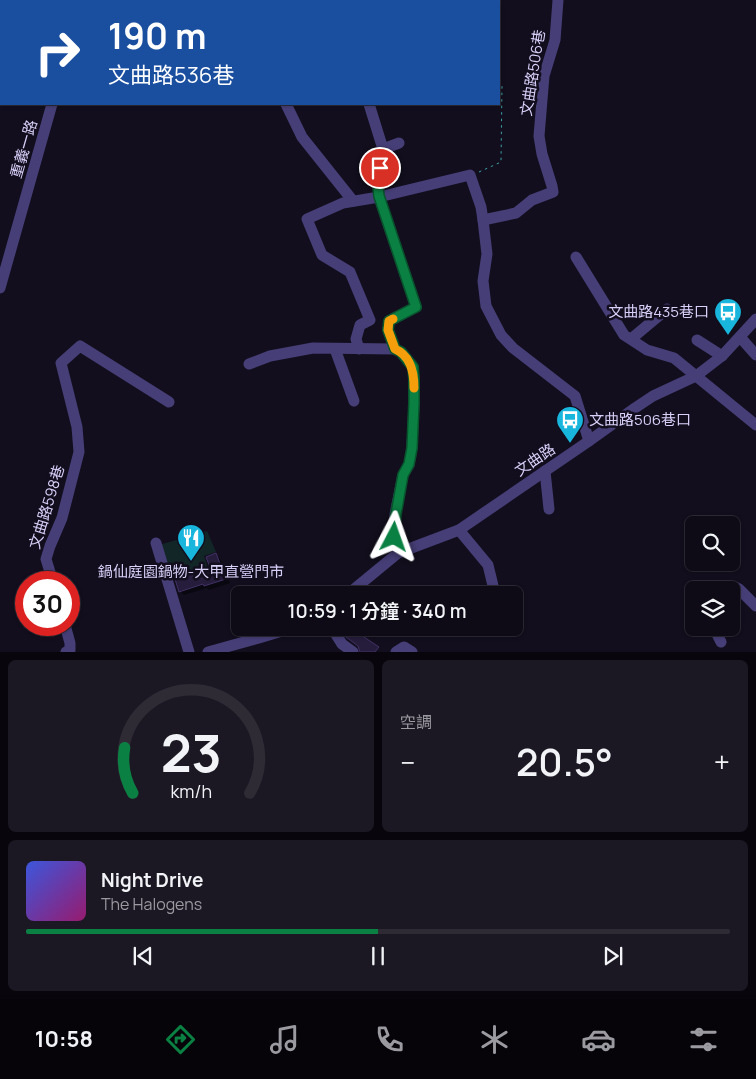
<!DOCTYPE html>
<html lang="zh-TW">
<meta charset="utf-8">
<style>
:root{--surface:#0e0a16;--page:#1c1823;--text:#f1f3f6;--muted:#9b9aa1;--line:#2e2b35;--accent:#0b8043}
body{margin:0;font-family:Manrope,"Noto Sans TC",sans-serif;background:var(--page);color:var(--text);height:100vh;display:flex;flex-direction:column;font-size:19px;white-space:nowrap}
*{box-sizing:border-box;margin:0}
p{font-size:16px;color:var(--muted)}
.icon{flex:none;width:28px;height:28px;fill:none;stroke:currentColor;stroke-width:2;stroke-linecap:round;stroke-linejoin:round}
.map{position:relative;height:652px;overflow:hidden}
.side{display:flex;flex-direction:column;gap:8px;padding:8px;background:#08060c;flex:1}
.side>*{flex:none}
.hud{position:absolute;left:0px;top:0px;width:500px;height:105px;box-shadow:0 1px 4px #0004,0 0 0 1px var(--line);background:#1a4fa0;color:#fff;overflow:hidden}
.controls{position:absolute;left:685px;top:516px;display:grid;gap:10px}
.controls a{display:grid;place-items:center;width:55px;height:55px;border-radius:8px;background:var(--surface);box-shadow:0 1px 4px #0004,0 0 0 1px var(--line);font-size:25px}
.speed{position:absolute;left:15px;top:571px;display:flex;gap:10px;font-size:25px;font-weight:700;text-align:center}
.speed>*{display:grid;place-content:center;width:65px;height:65px;border-radius:50%;background:var(--surface);box-shadow:0 1px 4px #0004,0 0 0 1px var(--line);line-height:1}
.speed .limit{border:8px solid #d22;background:#fff;color:#111}
.pin{position:absolute;display:grid;place-items:center;width:42px;height:42px;color:#fff;margin:-21px;border:2px solid #fff;border-radius:50%;box-shadow:0 1px 5px #0007}
.me{position:absolute;width:55px;margin:-28px;rotate:4deg;stroke-linejoin:round;filter:drop-shadow(0 0 4px #0008)}
.turn{display:flex;align-items:center;gap:18px;height:105px;padding:0 25px;font-size:22px}
.turn .icon{width:65px;height:65px;stroke-width:2.5}
.turn b{display:block;font-size:35px;line-height:42px}
.big{font-size:38px;font-weight:600;line-height:1.1}
.side .widget{flex:1;display:flex;flex-direction:column;justify-content:center;gap:8px;min-width:0;padding:0 18px;border-radius:8px;background:var(--page)}
.side .dial{align-items:center;gap:0}
.dial svg{height:130px;overflow:visible;fill:none;stroke:var(--line);stroke-width:7;stroke-linecap:round;text-anchor:middle}
.dial text{fill:var(--text);stroke:none}
.song{display:flex;align-items:center;gap:15px}
.cover{width:60px;height:60px;border-radius:8px;background:linear-gradient(135deg,hsl(230 70% 55%),hsl(320 70% 35%))}
.played{height:5px;border-radius:2px;background:linear-gradient(90deg,var(--accent) 50%,var(--line) 50%)}
.keys{display:flex;justify-content:space-around;direction:ltr}
.heat{display:flex;justify-content:space-between;align-items:center;font-size:28px;direction:ltr}
.side .tiles{flex:1;display:grid;gap:8px;grid-template-columns:1fr 1fr}
.widget:last-child{grid-column:span 2}
.trip{position:absolute;left:231px;top:586px;width:292px;height:50px;border-radius:8px;background:var(--surface);box-shadow:0 1px 4px #0004,0 0 0 1px var(--line);font-weight:600;line-height:50px;text-align:center}
.tab-bar{display:flex;height:80px;justify-content:space-around;align-items:center;background:#060409;color:var(--muted)}
.tab-bar .icon{width:35px;height:35px}
.tab-bar .current{color:var(--accent)}
.tab-bar b{font-size:22px;color:var(--text)}
.map>svg:first-child{display:block}
.green{fill:#122527}
.shadow{fill:#0007}
.building{fill:#261c3c;stroke:#413166}
.lines{fill:none;stroke-linecap:round;stroke-linejoin:round}
.path{stroke:#3a9fa3;stroke-width:1;stroke-dasharray:2.5 4;stroke-linecap:butt}
.minor{stroke:#463e77;stroke-width:11}
.route-casing{stroke:#07532c;stroke-width:12}
.route{stroke:#0b8043;stroke-width:9}
.slow{stroke:#f59e0b;stroke-width:9}
.labels{text-anchor:middle;stroke-width:5;stroke-linejoin:round;paint-order:stroke}
.street-label{font-size:15px;fill:#d9d0fa;stroke:#120e1d}
.poi-label{font-size:15px;fill:#d9d0fa;stroke:#120e1d;text-anchor:end}
</style>
<div class="map">
<svg width="756" height="652" viewBox="0 0 756 652">
<rect width="100%" height="100%" fill="#120e1d"/>
<polygon class="green" points="207,531 216,552 204,556 208,569 197,572 186,569 167,571 159,545"/>
<polygon class="shadow" points="216,555 220,559 230,583 209,590 207,588 184,595 180,591 191,575 195,578 213,571"/>
<g class="building">
<polygon points="216,553 226,579 204,586 203,584 179,592 175,579 192,573 193,577 211,570 206,557"/>
<polygon points="352,629 379,647 375,652 360,652 358,646 346,637"/>
</g>
<g class="lines">
<polyline class="path" points="479,172 501,162 502,85"/>
<g class="minor">
<polyline points="163,0 163,1"/>
<polyline points="558,0 555,40 544,76 539,136 542,154 552,186 553,192 532,200 516,213 483,220 487,254 483,281 486,306 501,335 513,348 575,396 589,441"/>
<polyline points="80,1 81,0"/>
<polyline points="327,1 328,0"/>
<polyline points="286,104 302,137 353,201"/>
<polyline points="369,104 383,149"/>
<polyline points="576,257 624,335 647,350 674,358 756,425"/>
<polyline points="0,288 52,104"/>
<polyline points="740,337 756,355"/>
<polyline points="631,339 667,309"/>
<polyline points="697,340 722,356"/>
<polyline points="335,349 354,401"/>
<polyline points="359,349 356,339 360,325 370,320 350,272 322,255 307,219 343,203 379,197 470,175 481,207 483,220"/>
<polyline points="249,364 270,356 313,348 395,349"/>
<polyline points="545,471 549,509"/>
<polyline points="459,530 488,565 495,594"/>
<polyline points="156,543 189,652"/>
<polyline points="398,553 394,537 395,514 403,475 409,465 412,448 414,403 414,379 413,367 401,352 395,349 388,330 389,321 416,307 379,197 378,186 383,149 399,143"/>
<polyline points="53,582 46,559 50,546 62,518 79,452 77,427 61,363 80,346 169,402"/>
<polyline points="731,590 735,587 739,589 756,606"/>
<polyline points="347,595 398,553 459,530 589,441 635,408 653,396 696,376 722,356 756,319"/>
<polyline points="65,625 70,643 70,650 66,652"/>
<polyline points="332,628 342,644 353,652"/>
<polyline points="714,628 721,642"/>
<polyline points="208,652 259,638 292,628"/>
<polyline points="396,652 404,647 412,652"/>
</g>
</g>
<g class="lines">
<defs>
<polyline id="route" points="380,168 378,186 379,196 416,307 389,321 388,330 395,349 401,352 413,367 414,379 414,403 412,448 409,464 403,475 396,514 394,537"/>
</defs>
<use href="#route" class="route-casing"/>
<use href="#route" class="route"/>
<path class="slow" d="M393,319L389,321L388,330L395,349C411,356 414,372 414,388"/>
</g>
<defs>
<symbol id="bus-pin" viewBox="-11 -11 22 30"><path d="M0 17L-7.5 6A9.5 9.5 0 1 1 7.5 6Z" fill="#18b5dd" stroke="#120e1d"/><path d="M-5-6H5V4H4V6H2V4H-2V6H-4V4H-5ZM-3.5-4V0h7V-4ZM-3.5 1.2v1.5H-2V1.2ZM2 1.2v1.5H3.5V1.2Z" fill="#fff"/></symbol>
<symbol id="restaurant-pin" viewBox="-11 -11 22 30"><path d="M0 17L-7.5 6A9.5 9.5 0 1 1 7.5 6Z" fill="#18b5dd" stroke="#120e1d"/><path d="M-5-6h1v4h1v-4h1v4h1v-4h1v5L-1.5 .5V6h-2V.5L-5-1ZM5-6V6H3V1.5H1.5Q1.5-4 5-6Z" fill="#fff"/></symbol>
</defs>
<g fill-rule="evenodd">
<use href="#bus-pin" x="712" y="296" width="32" height="43"/>
<use href="#bus-pin" x="554" y="404" width="32" height="43"/>
<use href="#restaurant-pin" x="175" y="522" width="32" height="43"/>
</g>
<g class="labels">
<g class="street-label">
<text transform="translate(533 73) rotate(-81)" y="5">文曲路506巷</text>
<text transform="translate(24 149) rotate(-74)" y="5">重義一路</text>
<text transform="translate(535 460) rotate(-34)" y="5">文曲路</text>
<text transform="translate(47 507) rotate(-73)" y="5">文曲路598巷</text>
</g>
<g class="poi-label">
<text x="709" y="317">文曲路435巷口</text>
<text x="589" y="425" text-anchor="start">文曲路506巷口</text>
<text x="191" y="577" text-anchor="middle">鍋仙庭園鍋物-大甲直營門市</text>
</g>
</g>
</svg>
<div class="controls">
<a><svg class="icon" aria-label="search" viewBox="0 0 24 24"><circle cx="10" cy="10" r="6"/><path d="M15 15l6 6"/></svg></a>
<a><svg class="icon" aria-label="layers" viewBox="0 0 24 24"><path d="M12 4l9 5-9 5-9-5zM3 14l9 5 9-5"/></svg></a>
</div>
<div class="speed"><div class="limit">30</div></div>
<div class="pin" style="left:380px;top:168px;background:#d93025"><svg class="icon" aria-label="arrive" viewBox="0 0 24 24"><path d="M6 21V4h12l-3 4 3 4H6"/></svg></div>
<svg class="me" style="left:394px;top:537px" viewBox="-20 -20 40 40"><path d="M0-17L14 15 0 8-14 15z" fill="#0b8043" stroke="#fff" stroke-width="4"/></svg>
<div class="trip">10:59 · 1 分鐘 · 340 m</div>
<div class="hud">
<div class="turn"><svg class="icon" aria-label="right" viewBox="0 0 24 24"><path d="M7 20v-9h11M14 6l5 5-5 5"/></svg><div><b>190 m</b>文曲路536巷</div></div>
</div>
</div>
<section class="side">
<div class="tiles">
<div class="widget dial"><svg viewBox="0 0 100 80">
<path d="M14 69A42 42 0 1 1 86 69"/>
<path d="M14 69A42 42 0 0 1 9 41" stroke="#0b8043"/>
<text x="50" y="56" font-size="32" font-weight="700">23</text>
<text x="50" y="72" font-size="11">km/h</text>
</svg></div>
<div class="widget"><p>空調</p>
<div class="heat"><a>−</a><b class="big">20.5°</b><a>+</a></div>
</div>
<div class="widget">
<div class="song"><i class="cover"></i><div><b>Night Drive</b><p>The Halogens</p></div></div>
<div class="played"></div>
<div class="keys"><svg class="icon" aria-label="previous" viewBox="0 0 24 24"><path d="M18 5L8 12l10 7zM5 5v14"/></svg><svg class="icon" aria-label="pause" viewBox="0 0 24 24"><path d="M8 5v14M16 5v14"/></svg><svg class="icon" aria-label="next" viewBox="0 0 24 24"><path d="M6 5l10 7-10 7zM19 5v14"/></svg></div>
</div>
</div>
</section>
<nav class="tab-bar">
<b>10:58</b>
<svg class="icon current" aria-label="directions" viewBox="0 0 24 24"><path d="M12 3l9 9-9 9-9-9zM9 14v-3h6M13 9l2 2-2 2"/></svg>
<svg class="icon" aria-label="music" viewBox="0 0 24 24"><path d="M9 18V5l10-2v13"/><circle cx="6" cy="18" r="3"/><circle cx="16" cy="16" r="3"/></svg>
<svg class="icon" aria-label="phone" viewBox="0 0 24 24"><path d="M5 4h4l2 5-3 2q2 4 5 5l2-3 5 2v4C11 20 4 13 5 4z"/></svg>
<svg class="icon" aria-label="climate" viewBox="0 0 24 24"><path d="M12 3v18M4 7l16 10M4 17L20 7"/></svg>
<svg class="icon" aria-label="car" viewBox="0 0 24 24"><path d="M5 17H2v-5l4-1 3-4h7l3 4 3 1v5h-3M9 17h6M6 11h13"/><circle cx="7" cy="17" r="2"/><circle cx="17" cy="17" r="2"/></svg>
<svg class="icon" aria-label="filters" viewBox="0 0 24 24"><path d="M4 7h16M4 17h16"/><circle cx="9" cy="7" r="2"/><circle cx="15" cy="17" r="2"/></svg>
</nav>
